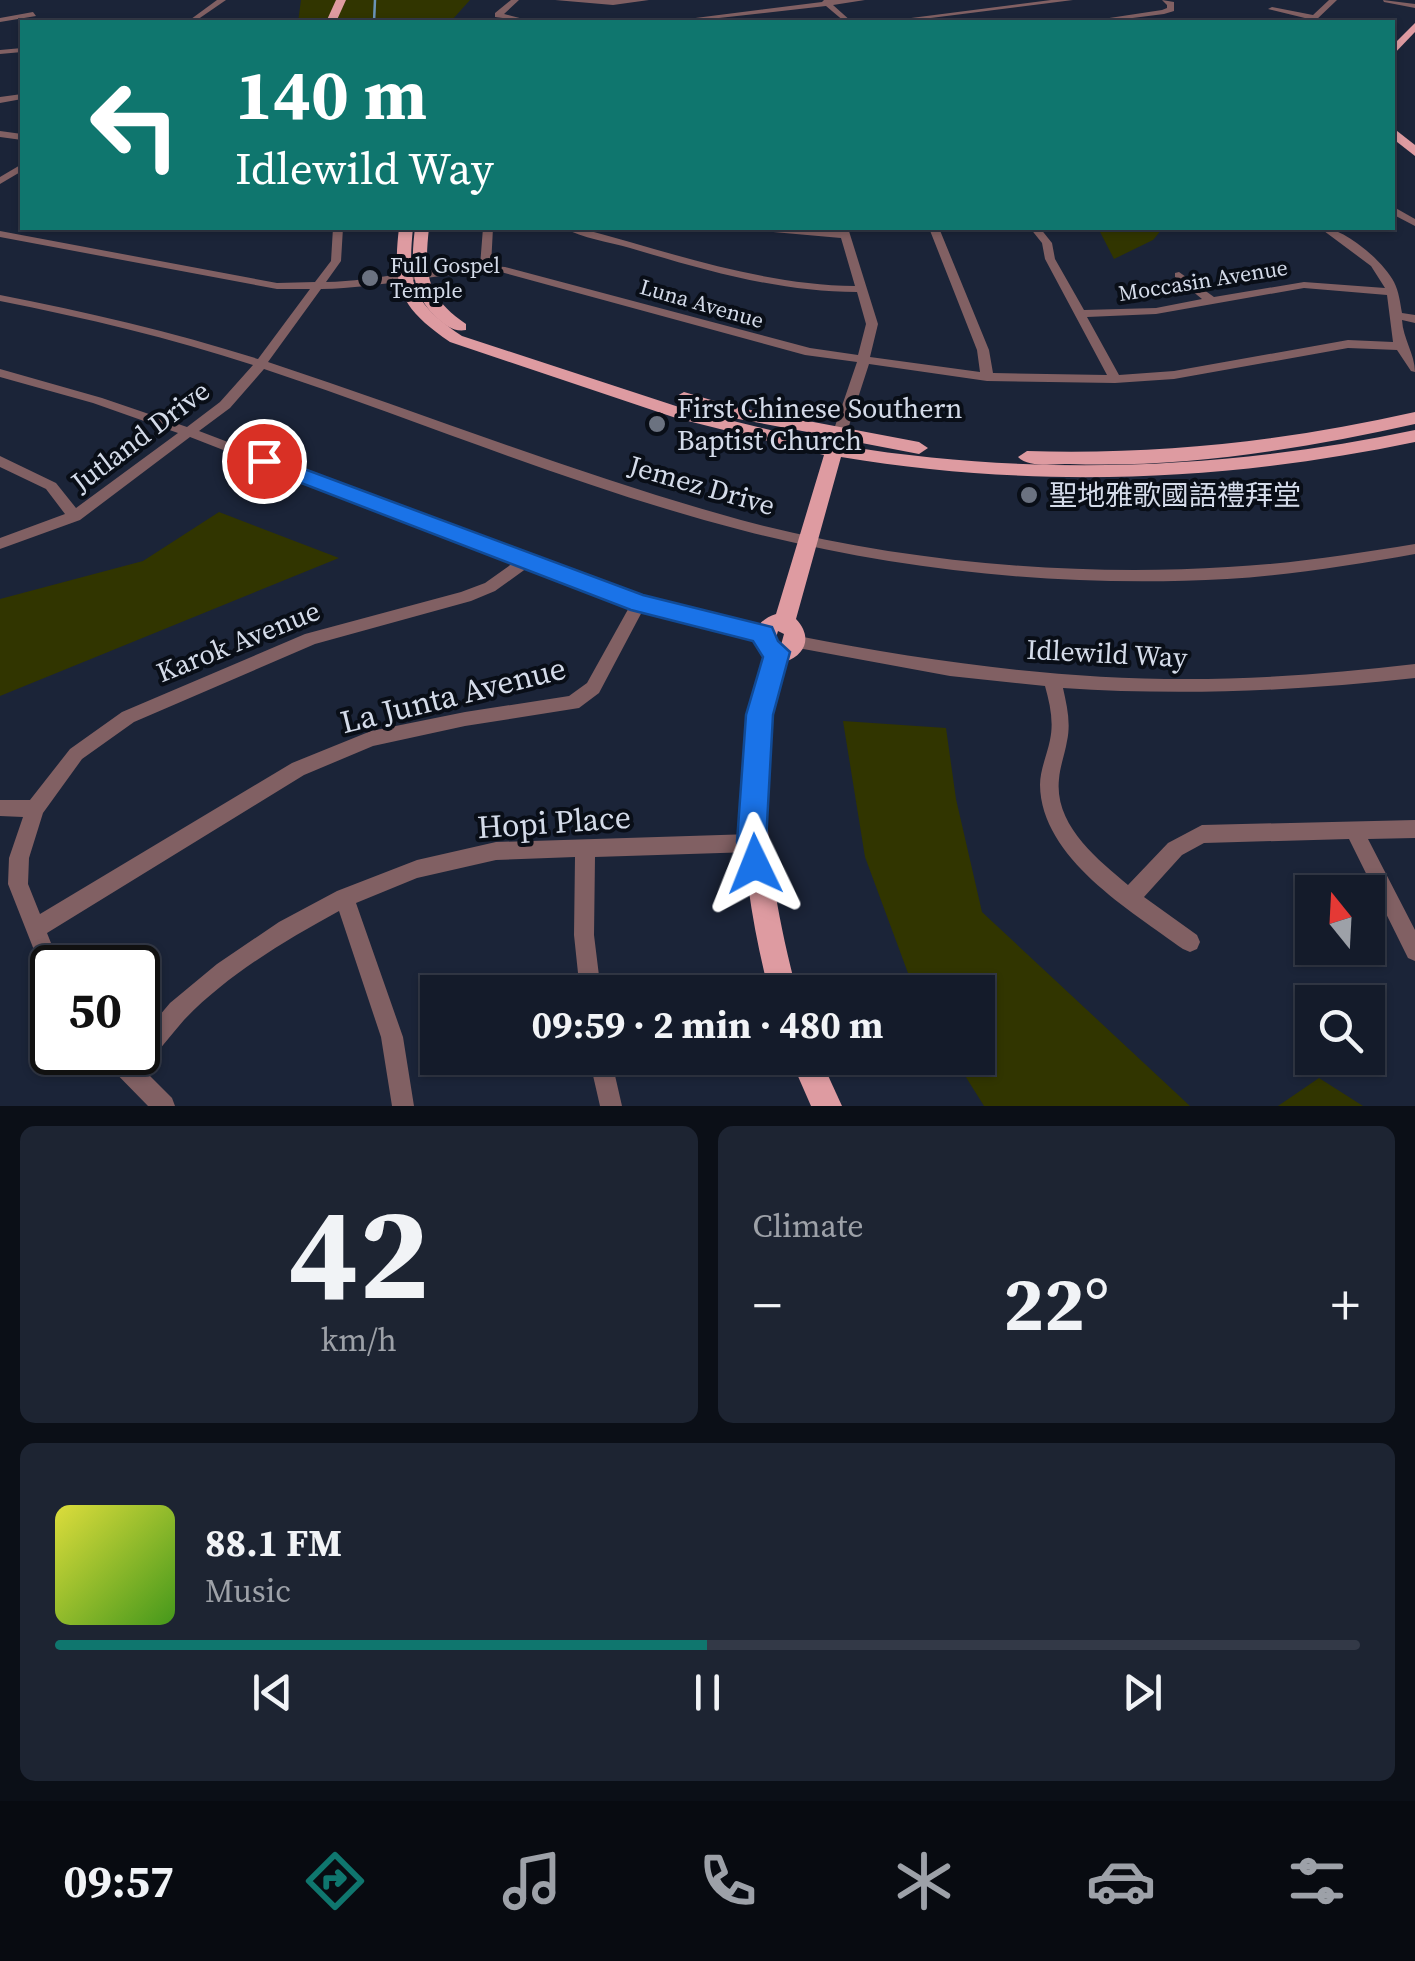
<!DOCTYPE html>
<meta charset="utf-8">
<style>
:root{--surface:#141b2a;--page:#1d2432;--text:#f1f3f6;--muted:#9da1a8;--line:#333947;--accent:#0f766e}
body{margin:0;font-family:"Source Serif 4","Noto Sans SC",serif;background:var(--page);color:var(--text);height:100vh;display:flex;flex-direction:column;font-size:38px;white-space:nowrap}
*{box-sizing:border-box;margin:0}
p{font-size:32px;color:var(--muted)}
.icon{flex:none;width:55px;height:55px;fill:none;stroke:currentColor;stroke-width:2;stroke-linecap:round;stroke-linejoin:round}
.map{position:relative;height:1106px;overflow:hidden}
.details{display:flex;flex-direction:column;gap:20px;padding:20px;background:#0b0f17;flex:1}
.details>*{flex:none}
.hud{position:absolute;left:20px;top:20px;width:1375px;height:210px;border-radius:0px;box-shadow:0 2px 8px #0004,0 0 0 2px var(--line);background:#0f766e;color:#fff;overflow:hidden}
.needle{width:65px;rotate:342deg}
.controls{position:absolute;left:1295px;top:875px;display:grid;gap:20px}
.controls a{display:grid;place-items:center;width:90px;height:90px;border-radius:0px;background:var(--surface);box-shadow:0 2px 8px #0004,0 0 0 2px var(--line);font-size:50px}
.speed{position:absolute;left:30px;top:945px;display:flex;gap:20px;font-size:50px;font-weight:700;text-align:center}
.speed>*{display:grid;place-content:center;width:130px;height:130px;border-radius:50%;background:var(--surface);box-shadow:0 2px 8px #0004,0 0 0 2px var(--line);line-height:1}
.speed .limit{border:5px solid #111;border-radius:15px;background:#fff;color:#111}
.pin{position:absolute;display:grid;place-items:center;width:85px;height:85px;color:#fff;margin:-42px;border:5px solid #fff;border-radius:50%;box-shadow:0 2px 10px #0007}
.me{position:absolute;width:110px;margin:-55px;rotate:358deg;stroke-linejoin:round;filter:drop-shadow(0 0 8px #0008)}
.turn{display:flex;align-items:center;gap:35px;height:210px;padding:0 50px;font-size:45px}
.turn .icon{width:130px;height:130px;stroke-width:2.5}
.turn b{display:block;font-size:70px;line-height:85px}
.big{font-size:75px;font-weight:700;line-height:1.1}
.details .card{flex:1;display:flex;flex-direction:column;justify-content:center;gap:15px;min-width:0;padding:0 35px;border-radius:15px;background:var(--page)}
.details .dial{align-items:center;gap:0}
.dial b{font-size:130px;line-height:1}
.song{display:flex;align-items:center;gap:30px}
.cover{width:120px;height:120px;border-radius:15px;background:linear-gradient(135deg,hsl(60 70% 55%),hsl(100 70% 35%))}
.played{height:10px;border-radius:5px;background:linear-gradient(90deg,var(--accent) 50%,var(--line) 50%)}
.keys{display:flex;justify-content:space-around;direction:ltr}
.heat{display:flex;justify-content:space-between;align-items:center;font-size:55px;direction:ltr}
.details .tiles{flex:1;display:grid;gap:20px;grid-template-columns:1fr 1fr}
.card:last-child{grid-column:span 2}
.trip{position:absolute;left:420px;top:975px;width:575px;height:100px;border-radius:0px;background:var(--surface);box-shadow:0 2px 8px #0004,0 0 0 2px var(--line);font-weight:700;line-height:100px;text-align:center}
.dock{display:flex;height:160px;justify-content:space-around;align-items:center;background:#080b11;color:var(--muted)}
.dock .icon{width:70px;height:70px}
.dock .current{color:var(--accent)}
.dock b{font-size:45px;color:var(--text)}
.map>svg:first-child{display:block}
.green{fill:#313500}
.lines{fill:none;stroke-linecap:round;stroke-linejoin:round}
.stream{stroke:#6a94b9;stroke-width:2.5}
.minor{fill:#816063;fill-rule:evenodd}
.major{fill:#de9ba1;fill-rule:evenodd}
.route{fill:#1a73e8;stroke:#114b97;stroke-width:2.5}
.worship-dot{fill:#6b7280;stroke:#090e17;stroke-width:4}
.labels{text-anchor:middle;stroke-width:8;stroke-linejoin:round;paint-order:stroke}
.far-poi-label{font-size:22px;fill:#d4dbe9;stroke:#090e17;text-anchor:start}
.far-street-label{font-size:22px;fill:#d4dbe9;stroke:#090e17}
.poi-label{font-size:28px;fill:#d4dbe9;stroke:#090e17;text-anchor:start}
.street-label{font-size:28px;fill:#d4dbe9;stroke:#090e17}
.near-street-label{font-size:32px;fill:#d4dbe9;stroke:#090e17}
</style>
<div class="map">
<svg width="1415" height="1106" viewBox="0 0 1415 1106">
<rect width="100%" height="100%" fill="#1b2438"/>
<g class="green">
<polygon points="301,0 470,0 452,20 457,22 298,22"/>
<polygon points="1098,228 1163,228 1153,240 1114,259"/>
<polygon points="219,512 339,558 0,696 0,599 143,561"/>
<polygon points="843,721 946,728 956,799 982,912 1190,1106 984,1106 954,1058 978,1058 978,992 915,992 865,857"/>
<polygon points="1319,1078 1363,1106 1278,1106"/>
</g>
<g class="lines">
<polyline class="stream" points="374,22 375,0"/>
<g class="minor">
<polygon points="217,0 226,0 194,22 187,22"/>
<polygon points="511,0 519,0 504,14 535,22 495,17 495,13"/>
<polygon points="555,0 649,0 613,5"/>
<polygon points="824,0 865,0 833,5 852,22 845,22 826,6 683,22 664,22 822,2"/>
<polygon points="1051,0 1073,0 899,22 880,22"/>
<polygon points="1162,0 1174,2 1174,11 1164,14 1101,22 1083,22 1162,10 1167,8 1167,5"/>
<polygon points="1329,0 1337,0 1314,22 1307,22 1309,19 1268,9 1272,7 1313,15"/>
<polygon points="1383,0 1415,4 1415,8 1384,2"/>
<polygon points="33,12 36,16 0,22 0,18"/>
<polygon points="22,48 22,52 0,54 0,50"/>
<polygon points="22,94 22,99 0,103 0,97"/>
<polygon points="0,131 22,134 22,140 0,137"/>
<polygon points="22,164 22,171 0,184 0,177"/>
<polygon points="1392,206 1415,219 1415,226 1392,214"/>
<path d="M333,228H343L341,261L326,282C378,281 428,266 480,266L483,228H493L491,266L505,267L810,348L858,355L866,324L857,292C779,292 704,270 630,248C609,242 582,238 564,228H579C670,252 760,285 855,286L841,238L762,231L757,228H793L839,231L838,228H848L878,324L870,357L980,372L977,350L929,228H939L989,350L993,373L1107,375L1045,259L1042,243L1030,228H1040L1052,243L1055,259L1084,310L1156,308L1202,299L1175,277V273L1179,272L1214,297L1304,282L1385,288L1371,266L1320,228C1343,226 1383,261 1394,282C1399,292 1400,302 1402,313L1415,315V323L1402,320C1403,339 1415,354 1415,372L1411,371L1397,350L1348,348L1174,379L1115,383L987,381L869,364L846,435L839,439L832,435L857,362L805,355L501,272C440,272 382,288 321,289L268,362C426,414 581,476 741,520C895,561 1068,577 1228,567C1291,564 1353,554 1415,544V554C1353,565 1290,575 1227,579C1066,588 901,571 745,531C581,489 424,422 264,369L230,408L199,431L575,574L665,603L763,628L769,630L771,634L769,638L763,640L644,608L599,693L579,708L465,726L373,746L304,775L47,933L61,968H52V981L45,978L8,884L9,858L23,817L0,816V800H30L70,749L122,712L305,634L461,592L485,583L513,563L190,437L80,520L0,549V538L65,514L46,489L0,467V456L56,483L76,508L178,433L93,403L0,377V369L102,398L187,427L220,402L253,365C170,338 86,318 0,301V295C87,312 173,332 258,359L310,289H277L0,237V231L277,283L315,282L331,261ZM1304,288L1387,295L1393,342L1348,340L1174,371L1119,375L1087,317L1156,314ZM527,568L631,604L587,683L569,696L465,712L371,731L292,763L40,914L28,884L29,858L43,813L82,759L134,722L315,644L471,601L495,591Z"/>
<path d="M798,636C926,661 1055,679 1186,679C1263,679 1339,673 1415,664V678C1297,691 1181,696 1063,688C1067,706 1071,723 1067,741C1065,754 1060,766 1059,779C1054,825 1097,859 1128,885L1168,843L1202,825L1415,820V838L1368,839L1415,930V961L1408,958L1349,839L1204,843L1182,855L1144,897L1197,935L1200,942L1197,949L1190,952L1183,949C1131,911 1041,858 1040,785C1040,770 1047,755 1050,740C1054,722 1050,704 1045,686L950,676L798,648L792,647L790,642L792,637Z"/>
<path d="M752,834L759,837L762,843L759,849L752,852L595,857L594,935L601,992H580L574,935L575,857L496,860L417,878L356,903L403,1037L414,1106H392L381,1037L339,911C284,941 227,975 184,1020C170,1036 157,1053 143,1069L172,1098L175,1106H148L103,1060L100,1052H138V1041L170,1003L217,964L279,922L337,891L417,860L496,842Z"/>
<polygon points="589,1058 611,1058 622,1106 600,1106"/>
</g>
<g class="major">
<polygon points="336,0 346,0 336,22 326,22"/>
<polygon points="1415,23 1415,32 1392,56 1392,46"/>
<polygon points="1392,127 1415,145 1415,156 1392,138"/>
<path d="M399,228H413C407,286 413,303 462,336L688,410L820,442L827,443L829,436L733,418L678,401L675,397L684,392L735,407L919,442L928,448L919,454L846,440L844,446C1036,477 1225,470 1415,430V442C1224,482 1034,489 841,457L796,619C812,636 807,654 785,662C752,773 768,881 797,992H769C741,880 729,770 764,658C747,640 754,621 776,614L824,455L676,418L450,342C400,308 392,288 399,228ZM778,631L784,634L781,645L775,641Z"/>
<path d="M415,228H429C424,273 426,297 466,324V330C454,332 446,326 437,318C410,294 411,261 415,228Z"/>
<path d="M1415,412V424C1302,449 1186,468 1070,464C1054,464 1029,468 1018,457L1027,451C1159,455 1286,441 1415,412Z"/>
<polygon points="790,1058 820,1058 842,1106 811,1106"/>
</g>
</g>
<polygon class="route" points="264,454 643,595 772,627 778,641 790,652 773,715 766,842 769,864 765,874 755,878 744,874 737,842 746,715 763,657 753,641 631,610 257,466 254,461"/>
<g class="worship-dot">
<circle cx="370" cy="278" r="10"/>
<circle cx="657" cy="424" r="10"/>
<circle cx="1029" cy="495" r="10"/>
</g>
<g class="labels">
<g class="far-poi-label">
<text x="390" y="273">Full Gospel<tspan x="390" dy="25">Temple</tspan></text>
</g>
<g class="far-street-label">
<text transform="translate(1203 280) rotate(-9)" y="8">Moccasin Avenue</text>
<text transform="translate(702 303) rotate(16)" y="8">Luna Avenue</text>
</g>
<g class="poi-label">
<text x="677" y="418">First Chinese Southern<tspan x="677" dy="32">Baptist Church</tspan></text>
<text x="1049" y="505">聖地雅歌國語禮拜堂</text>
</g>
<g class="street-label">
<text transform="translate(140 436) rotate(-37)" y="10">Jutland Drive</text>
<text transform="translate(702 485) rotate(16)" y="10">Jemez Drive</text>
<text transform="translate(238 641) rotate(-22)" y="10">Karok Avenue</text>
<text transform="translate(1107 653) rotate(3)" y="10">Idlewild Way</text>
</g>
<g class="near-street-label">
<text transform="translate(453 695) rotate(-14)" y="11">La Junta Avenue</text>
<text transform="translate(554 822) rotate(-4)" y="11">Hopi Place</text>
</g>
</g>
</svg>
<div class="controls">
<a><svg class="needle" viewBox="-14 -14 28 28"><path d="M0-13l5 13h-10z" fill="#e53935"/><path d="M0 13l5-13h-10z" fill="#9da1a8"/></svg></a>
<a><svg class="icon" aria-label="search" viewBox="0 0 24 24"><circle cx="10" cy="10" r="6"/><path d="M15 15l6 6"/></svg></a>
</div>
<div class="speed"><div class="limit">50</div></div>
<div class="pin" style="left:264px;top:461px;background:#d93025"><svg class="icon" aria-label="arrive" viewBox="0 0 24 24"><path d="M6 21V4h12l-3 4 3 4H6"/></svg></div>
<svg class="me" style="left:755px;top:864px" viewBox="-20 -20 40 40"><path d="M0-17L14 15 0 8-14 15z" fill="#1a73e8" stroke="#fff" stroke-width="4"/></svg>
<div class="trip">09:59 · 2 min · 480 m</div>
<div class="hud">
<div class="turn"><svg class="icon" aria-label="left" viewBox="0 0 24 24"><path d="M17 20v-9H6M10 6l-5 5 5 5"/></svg><div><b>140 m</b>Idlewild Way</div></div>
</div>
</div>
<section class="details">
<div class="tiles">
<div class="card dial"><b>42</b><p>km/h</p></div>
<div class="card"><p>Climate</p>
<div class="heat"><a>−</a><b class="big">22°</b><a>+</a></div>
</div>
<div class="card">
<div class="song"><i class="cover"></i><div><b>88.1 FM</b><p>Music</p></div></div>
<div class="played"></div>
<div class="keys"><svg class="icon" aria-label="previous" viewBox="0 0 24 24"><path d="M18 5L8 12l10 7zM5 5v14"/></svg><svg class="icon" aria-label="pause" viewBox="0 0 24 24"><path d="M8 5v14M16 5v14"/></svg><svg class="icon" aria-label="next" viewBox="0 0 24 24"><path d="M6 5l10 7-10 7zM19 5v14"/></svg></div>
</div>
</div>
</section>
<nav class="dock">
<b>09:57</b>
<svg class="icon current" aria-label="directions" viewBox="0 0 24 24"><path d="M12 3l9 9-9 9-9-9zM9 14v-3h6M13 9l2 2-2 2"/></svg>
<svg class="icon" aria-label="music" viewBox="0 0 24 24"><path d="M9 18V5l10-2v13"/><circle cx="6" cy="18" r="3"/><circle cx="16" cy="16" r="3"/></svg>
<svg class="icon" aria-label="phone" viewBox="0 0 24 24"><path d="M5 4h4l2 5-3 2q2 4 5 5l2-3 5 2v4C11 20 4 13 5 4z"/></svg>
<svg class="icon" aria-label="climate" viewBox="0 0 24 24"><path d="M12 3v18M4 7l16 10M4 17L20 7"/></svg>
<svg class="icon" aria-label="car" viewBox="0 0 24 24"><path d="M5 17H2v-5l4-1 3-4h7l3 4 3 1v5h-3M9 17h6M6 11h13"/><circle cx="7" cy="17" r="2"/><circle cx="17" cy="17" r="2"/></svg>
<svg class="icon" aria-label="filters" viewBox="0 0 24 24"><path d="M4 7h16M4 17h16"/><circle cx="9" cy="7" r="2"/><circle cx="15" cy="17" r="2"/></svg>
</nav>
